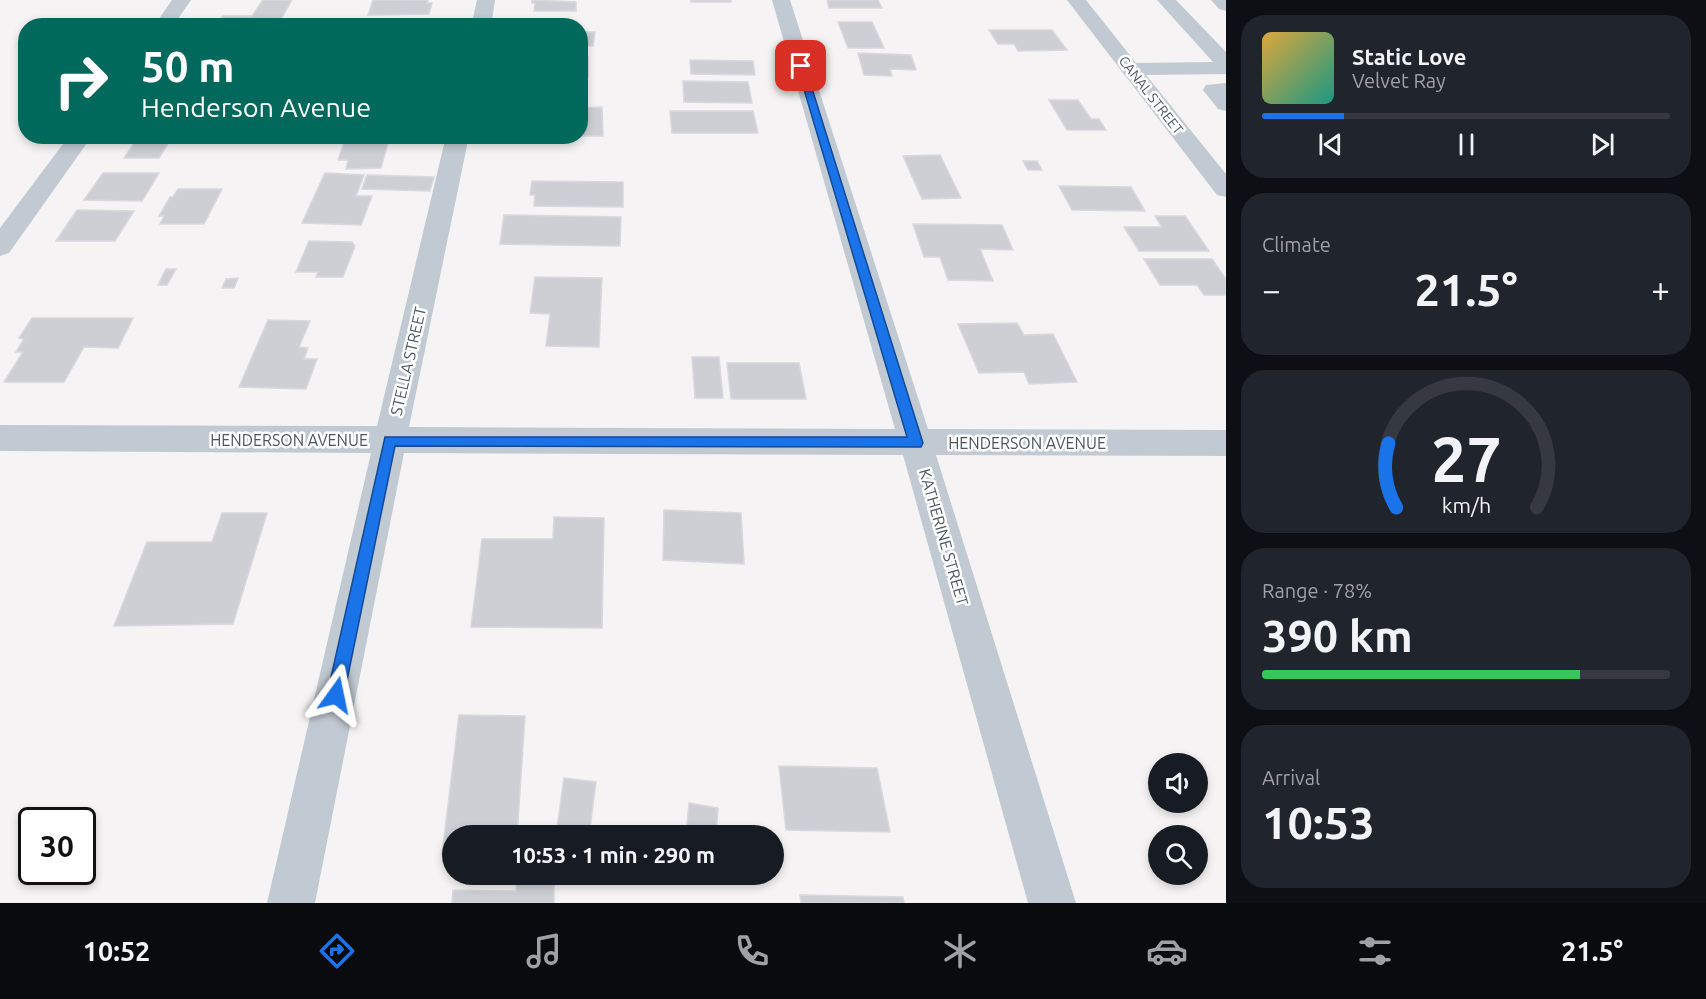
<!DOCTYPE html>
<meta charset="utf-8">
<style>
:root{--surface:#171b24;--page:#20242c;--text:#f1f3f6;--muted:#9ea1a6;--line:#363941;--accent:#1a73e8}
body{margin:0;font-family:Ubuntu,sans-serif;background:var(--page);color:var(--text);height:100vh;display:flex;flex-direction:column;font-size:22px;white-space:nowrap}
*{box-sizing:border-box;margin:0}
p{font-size:20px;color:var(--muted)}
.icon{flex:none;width:33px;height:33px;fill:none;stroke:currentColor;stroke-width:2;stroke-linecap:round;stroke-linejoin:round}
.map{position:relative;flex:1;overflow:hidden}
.details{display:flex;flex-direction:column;gap:15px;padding:15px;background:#0d0f14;width:480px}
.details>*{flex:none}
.hud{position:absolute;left:18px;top:18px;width:570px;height:126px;border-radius:24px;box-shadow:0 3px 9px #0003;background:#00695c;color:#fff;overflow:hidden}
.controls{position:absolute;left:1148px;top:753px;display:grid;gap:12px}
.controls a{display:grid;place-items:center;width:60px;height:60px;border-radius:50%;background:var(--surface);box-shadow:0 3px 9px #0003;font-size:30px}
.speed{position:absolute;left:18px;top:807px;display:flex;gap:12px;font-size:30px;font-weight:700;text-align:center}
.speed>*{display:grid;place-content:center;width:78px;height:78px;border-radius:50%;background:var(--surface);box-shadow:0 3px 9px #0003;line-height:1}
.speed .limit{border:3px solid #111;border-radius:9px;background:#fff;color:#111}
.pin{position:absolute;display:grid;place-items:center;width:51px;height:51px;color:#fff;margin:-26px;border-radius:12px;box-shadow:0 3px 9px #0006}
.me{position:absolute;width:66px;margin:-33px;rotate:12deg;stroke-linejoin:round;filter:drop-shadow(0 0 4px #0008)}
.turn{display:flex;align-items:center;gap:21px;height:126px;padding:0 24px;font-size:27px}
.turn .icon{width:78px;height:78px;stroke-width:2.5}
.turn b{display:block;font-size:42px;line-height:51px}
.big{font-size:45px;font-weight:600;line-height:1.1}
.details .tile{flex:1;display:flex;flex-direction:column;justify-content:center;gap:9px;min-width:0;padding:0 21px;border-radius:24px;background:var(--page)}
.details .dial{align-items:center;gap:0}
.dial svg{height:156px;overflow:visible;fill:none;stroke:var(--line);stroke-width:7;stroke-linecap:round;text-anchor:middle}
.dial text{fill:var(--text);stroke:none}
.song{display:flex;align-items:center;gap:18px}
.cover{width:72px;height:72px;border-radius:9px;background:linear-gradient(135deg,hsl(40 70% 55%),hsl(170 70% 35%))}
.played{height:6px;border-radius:3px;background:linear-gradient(90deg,var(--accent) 20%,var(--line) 20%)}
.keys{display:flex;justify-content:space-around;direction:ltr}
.heat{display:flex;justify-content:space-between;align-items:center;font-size:33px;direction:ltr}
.charge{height:9px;border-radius:4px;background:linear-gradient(90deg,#34c759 78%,var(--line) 0)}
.trip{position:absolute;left:442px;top:825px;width:342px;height:60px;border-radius:30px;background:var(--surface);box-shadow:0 3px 9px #0003;font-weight:600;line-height:60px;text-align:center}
.dock{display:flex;height:96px;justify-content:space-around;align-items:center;background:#090b0e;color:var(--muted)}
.dock .icon{width:42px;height:42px}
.dock .current{color:var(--accent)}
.dock b{font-size:27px;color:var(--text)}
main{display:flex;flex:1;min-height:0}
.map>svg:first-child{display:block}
.building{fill:#cdcfd5;stroke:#d7d9de;stroke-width:1.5}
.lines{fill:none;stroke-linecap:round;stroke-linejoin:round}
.minor{fill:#c1cad2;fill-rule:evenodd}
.route{fill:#1a73e8;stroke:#114b97;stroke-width:1.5}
.labels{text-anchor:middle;stroke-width:5;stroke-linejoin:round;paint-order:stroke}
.far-street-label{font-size:14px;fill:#4a5661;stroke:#fff}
.street-label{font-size:16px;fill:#4a5661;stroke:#fff}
</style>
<main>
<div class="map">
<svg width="1226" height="903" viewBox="0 0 1226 903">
<rect width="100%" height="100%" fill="#f5f3f3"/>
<g class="building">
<polygon points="263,0 292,0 277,26 216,26 223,16 252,16"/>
<polygon points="373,0 428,0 427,3 432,3 429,14 368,15"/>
<polygon points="532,0 576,2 576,11 534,11 535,3 532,3"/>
<rect x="691" y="0" width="40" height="2"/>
<polygon points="827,0 878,0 882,8 829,8"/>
<polygon points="838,22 872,22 884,48 848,48"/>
<polygon points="989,30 1052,30 1067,50 1018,51 1014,44 998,44"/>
<polygon points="580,32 595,32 593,46 580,46"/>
<polygon points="858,53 911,55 916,70 890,69 892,76 864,75"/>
<rect x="580" y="57" width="8" height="20"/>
<polygon points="690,60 753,61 755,75 691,74"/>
<polygon points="683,81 748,82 752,103 684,102"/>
<polygon points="1049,100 1078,100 1091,119 1099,119 1106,130 1067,130"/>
<polygon points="602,107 603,136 580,136 580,108"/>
<polygon points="670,111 753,111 758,133 672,133"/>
<polygon points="137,139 171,139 159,158 124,158"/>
<polygon points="389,139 381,168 346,169 348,160 338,160 345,140"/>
<polygon points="940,155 961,198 922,199 903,156"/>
<polygon points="1023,161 1037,161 1042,170 1028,170"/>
<polygon points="103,173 159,173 142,201 84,200"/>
<polygon points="325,173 364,175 356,196 372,196 361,225 302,223"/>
<polygon points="367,175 434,177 430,191 362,189"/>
<polygon points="532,181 623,182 623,207 534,206 535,195 530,195"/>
<polygon points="1059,186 1131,187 1145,211 1072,210"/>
<polygon points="178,189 222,189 204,224 160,224 164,216 159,216 170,197 173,197"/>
<polygon points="77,210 134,211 115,241 56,241"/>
<polygon points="504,215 621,217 620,246 500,244"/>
<polygon points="1155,216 1185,216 1209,251 1139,251 1124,227 1162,227"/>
<polygon points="913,224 1002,225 1013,250 980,249 993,281 948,280 940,257 924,257"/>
<polygon points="309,241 352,242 355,246 343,277 316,277 318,272 296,272"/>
<polygon points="1144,259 1212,259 1226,279 1226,295 1204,295 1197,285 1160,285"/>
<polygon points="166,269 176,269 167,285 158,285"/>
<polygon points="535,277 602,278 599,347 546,346 550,314 530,313"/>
<polygon points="238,278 234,288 222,288 226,279"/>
<polygon points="32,318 133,318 118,348 84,347 64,382 4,382 23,352 16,352 24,339 19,338"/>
<polygon points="268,320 310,321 299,347 308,348 304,359 317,359 306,389 239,387"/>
<polygon points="1017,323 1024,335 1053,334 1077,382 1029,384 1024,372 979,373 958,324"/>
<polygon points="692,357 719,357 723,398 695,398"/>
<polygon points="727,363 799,363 806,399 731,399"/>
<polygon points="664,510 741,513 744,564 663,560"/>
<polygon points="222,513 267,513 233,624 114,626 147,542 212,542"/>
<polygon points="554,517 604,518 602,628 471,627 482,539 553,539"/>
<polygon points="459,715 525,716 517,836 453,836 453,854 442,854"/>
<polygon points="779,766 877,768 890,832 786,830"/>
<polygon points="564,778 596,782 589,836 556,835"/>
<polygon points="689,803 718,808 716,836 686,836"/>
<polygon points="517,878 554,878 554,903 452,903 453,890 516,891"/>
<polygon points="800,895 903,897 904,903 801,903"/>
</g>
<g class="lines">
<g class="minor">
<polygon points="172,0 191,0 173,26 154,26"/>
<polygon points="477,0 495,0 491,26 471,26"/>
<polygon points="772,0 790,0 928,429 1226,430 1226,456 936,455 1076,903 1028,903 903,455 404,453 315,903 267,903 371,453 0,451 0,425 377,426 446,136 469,136 409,427 895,429"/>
<polygon points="1067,0 1086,0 1136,63 1213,62 1157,0 1176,0 1226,52 1226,74 1146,75 1226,174 1226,197 1217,195"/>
<polygon points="1211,0 1226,0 1226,11 1219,9"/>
<polygon points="1226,83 1226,111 1218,109 1203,90 1206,85"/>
<polygon points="69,136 92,136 9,253 0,256 0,228"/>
</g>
</g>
<polygon class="route" points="801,64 805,66 923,443 921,447 395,446 344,695 342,701 336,703 330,701 327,695 385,437 907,437 797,66"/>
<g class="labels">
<g class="far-street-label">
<text transform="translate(1151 95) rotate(52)" y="5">CANAL STREET</text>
</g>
<g class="street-label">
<text transform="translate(408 361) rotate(-77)" y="6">STELLA STREET</text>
<text x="289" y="446">HENDERSON AVENUE</text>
<text x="1027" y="449">HENDERSON AVENUE</text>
<text transform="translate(944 537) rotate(74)" y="6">KATHERINE STREET</text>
</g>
</g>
</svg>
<div class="controls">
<a><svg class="icon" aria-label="sound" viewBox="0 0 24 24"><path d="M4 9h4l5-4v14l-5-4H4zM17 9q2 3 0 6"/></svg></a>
<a><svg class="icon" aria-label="search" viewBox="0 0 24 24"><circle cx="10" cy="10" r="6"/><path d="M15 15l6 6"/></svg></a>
</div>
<div class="speed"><div class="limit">30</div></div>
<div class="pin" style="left:801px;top:66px;background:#d93025"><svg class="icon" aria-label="arrive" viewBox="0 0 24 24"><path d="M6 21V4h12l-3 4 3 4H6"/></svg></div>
<svg class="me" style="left:336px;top:695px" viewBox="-20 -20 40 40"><path d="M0-17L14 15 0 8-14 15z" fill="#1a73e8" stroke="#fff" stroke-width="4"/></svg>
<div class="trip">10:53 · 1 min · 290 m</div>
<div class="hud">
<div class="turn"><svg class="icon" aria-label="right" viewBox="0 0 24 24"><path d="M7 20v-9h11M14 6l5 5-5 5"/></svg><div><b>50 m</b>Henderson Avenue</div></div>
</div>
</div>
<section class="details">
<div class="tile">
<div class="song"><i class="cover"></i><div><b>Static Love</b><p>Velvet Ray</p></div></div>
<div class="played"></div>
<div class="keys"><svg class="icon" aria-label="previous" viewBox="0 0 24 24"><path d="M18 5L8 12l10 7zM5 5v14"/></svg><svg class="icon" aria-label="pause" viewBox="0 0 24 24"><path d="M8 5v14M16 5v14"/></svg><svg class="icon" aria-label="next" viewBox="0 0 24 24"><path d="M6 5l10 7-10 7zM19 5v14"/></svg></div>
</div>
<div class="tile"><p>Climate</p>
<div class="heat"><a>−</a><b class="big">21.5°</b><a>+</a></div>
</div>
<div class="tile dial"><svg viewBox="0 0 100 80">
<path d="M14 69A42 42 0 1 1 86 69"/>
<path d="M14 69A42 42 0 0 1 10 36" stroke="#1a73e8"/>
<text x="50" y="56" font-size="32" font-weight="700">27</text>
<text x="50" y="72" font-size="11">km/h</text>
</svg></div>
<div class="tile"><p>Range · 78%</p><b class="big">390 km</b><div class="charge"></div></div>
<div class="tile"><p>Arrival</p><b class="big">10:53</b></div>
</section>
</main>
<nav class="dock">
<b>10:52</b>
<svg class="icon current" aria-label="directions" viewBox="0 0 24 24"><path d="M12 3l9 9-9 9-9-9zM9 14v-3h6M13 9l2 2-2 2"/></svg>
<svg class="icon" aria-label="music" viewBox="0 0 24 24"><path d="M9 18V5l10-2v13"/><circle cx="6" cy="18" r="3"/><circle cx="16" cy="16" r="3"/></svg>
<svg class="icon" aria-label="phone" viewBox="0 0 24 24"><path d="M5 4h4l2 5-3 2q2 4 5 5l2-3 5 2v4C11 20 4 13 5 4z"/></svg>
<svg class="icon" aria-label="climate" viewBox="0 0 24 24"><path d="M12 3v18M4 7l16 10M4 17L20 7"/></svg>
<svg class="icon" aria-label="car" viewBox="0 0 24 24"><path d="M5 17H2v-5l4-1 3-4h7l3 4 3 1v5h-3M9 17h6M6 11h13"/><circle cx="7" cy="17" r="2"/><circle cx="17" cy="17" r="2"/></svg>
<svg class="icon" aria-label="filters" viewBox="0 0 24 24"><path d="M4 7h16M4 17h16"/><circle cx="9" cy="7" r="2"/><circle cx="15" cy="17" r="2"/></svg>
<b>21.5°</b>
</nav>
